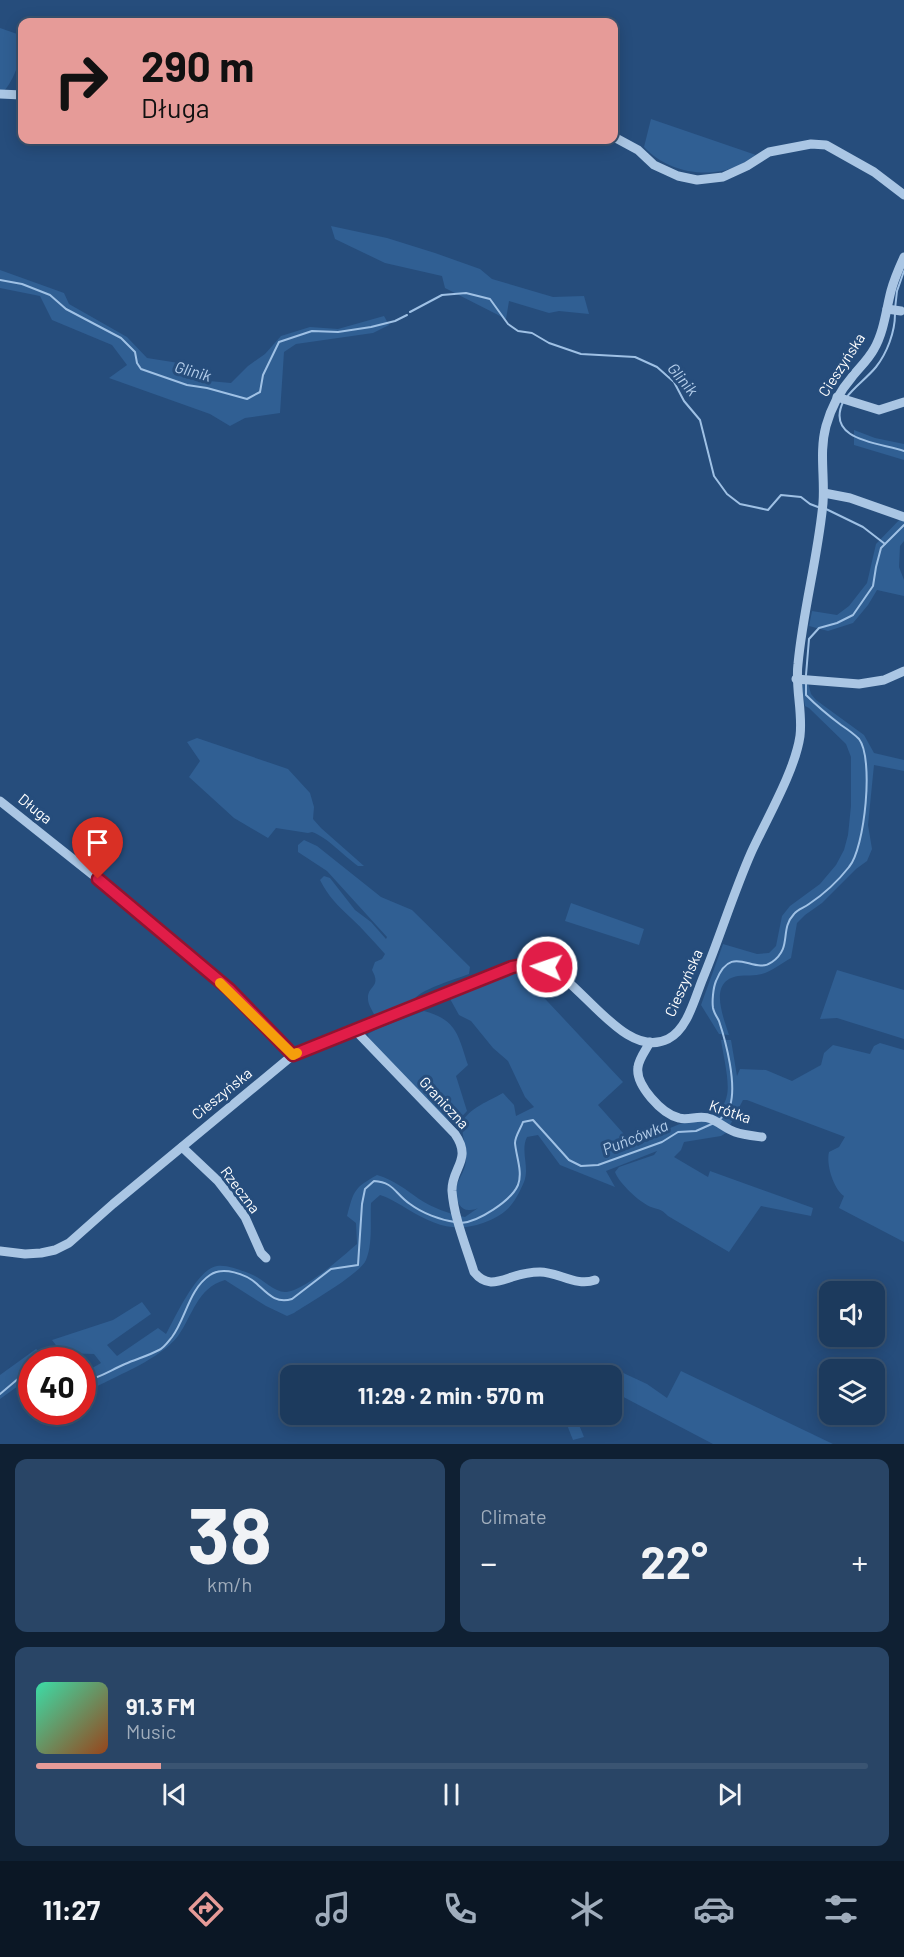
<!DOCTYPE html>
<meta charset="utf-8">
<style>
:root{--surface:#1c3a5d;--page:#294566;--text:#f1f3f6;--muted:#a0adbc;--line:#3a5472;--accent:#e69b98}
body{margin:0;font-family:Barlow,sans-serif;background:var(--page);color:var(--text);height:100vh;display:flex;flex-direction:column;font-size:22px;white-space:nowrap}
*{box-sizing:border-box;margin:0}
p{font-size:20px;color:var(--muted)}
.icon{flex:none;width:33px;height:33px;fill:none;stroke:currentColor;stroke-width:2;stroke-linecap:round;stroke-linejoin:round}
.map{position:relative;height:1444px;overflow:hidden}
.side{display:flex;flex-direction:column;gap:15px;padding:15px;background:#0f2033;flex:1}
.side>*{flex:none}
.hud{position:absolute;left:18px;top:18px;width:600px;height:126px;border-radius:12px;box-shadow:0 3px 15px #0003,0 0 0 2px var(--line);background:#e69b98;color:#111;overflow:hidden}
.fabs{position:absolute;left:819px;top:1281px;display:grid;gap:12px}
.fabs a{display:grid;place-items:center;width:66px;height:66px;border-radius:12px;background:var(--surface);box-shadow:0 3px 15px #0003,0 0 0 2px var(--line);font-size:30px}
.speed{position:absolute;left:18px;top:1347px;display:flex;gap:12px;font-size:30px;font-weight:700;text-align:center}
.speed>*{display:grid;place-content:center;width:78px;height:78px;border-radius:50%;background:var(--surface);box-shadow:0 3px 15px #0003,0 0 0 2px var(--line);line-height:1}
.speed .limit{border:9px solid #d22;background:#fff;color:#111}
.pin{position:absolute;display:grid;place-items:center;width:51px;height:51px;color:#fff;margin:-62px -26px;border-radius:50% 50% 50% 0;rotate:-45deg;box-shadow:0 0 6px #0007}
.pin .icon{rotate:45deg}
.me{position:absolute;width:66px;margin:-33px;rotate:273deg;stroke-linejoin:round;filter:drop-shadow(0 0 4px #0008)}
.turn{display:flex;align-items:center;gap:21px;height:126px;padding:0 24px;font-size:27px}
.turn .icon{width:78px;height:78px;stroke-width:2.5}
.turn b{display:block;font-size:42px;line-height:51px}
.big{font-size:45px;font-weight:700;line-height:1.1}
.side .tile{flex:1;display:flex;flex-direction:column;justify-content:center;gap:9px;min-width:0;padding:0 21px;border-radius:12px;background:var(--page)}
.side .dial{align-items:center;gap:0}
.dial b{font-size:78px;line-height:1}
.song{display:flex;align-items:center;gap:18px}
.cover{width:72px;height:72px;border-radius:9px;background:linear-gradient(135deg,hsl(160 70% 55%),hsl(20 70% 35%))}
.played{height:6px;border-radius:3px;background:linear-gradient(90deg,var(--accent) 15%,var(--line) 15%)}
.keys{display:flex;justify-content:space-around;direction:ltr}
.heat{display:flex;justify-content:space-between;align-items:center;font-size:33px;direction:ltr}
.side .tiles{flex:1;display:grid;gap:15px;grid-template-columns:1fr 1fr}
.tile:last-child{grid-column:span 2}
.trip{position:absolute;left:280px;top:1365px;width:342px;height:60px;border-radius:12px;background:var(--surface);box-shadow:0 3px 15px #0003,0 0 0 2px var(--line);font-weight:700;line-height:60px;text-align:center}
.menu{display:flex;height:96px;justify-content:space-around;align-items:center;background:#0b1725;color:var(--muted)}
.menu .icon{width:42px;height:42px}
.menu .current{color:var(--accent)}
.menu b{font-size:27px;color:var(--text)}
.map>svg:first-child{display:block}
.green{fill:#305f93}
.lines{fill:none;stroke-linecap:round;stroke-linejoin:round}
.stream{stroke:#9fc1e5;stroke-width:2}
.minor{stroke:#aac6e4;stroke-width:9}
.route-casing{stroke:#92132f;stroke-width:15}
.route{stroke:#e11d48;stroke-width:10}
.slow{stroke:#f59e0b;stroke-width:10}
.labels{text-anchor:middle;stroke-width:6;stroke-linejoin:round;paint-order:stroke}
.street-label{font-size:15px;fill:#fff;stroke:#264d7c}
.water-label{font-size:16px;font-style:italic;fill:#b5cfec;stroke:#264d7c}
</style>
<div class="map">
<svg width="904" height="1444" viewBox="0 0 904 1444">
<rect width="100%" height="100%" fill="#264d7c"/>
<g class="green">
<path d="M0,28L20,35C26,50 14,81 3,92L0,91Z"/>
<path d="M651,119L756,155C751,158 745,162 740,165C708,180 667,172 644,147Z"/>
<polygon points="331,226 387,238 435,253 480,269 492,279 553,297 584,296 589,314 559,311 549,313 509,301 506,319 445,288 442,276 385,263 335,239"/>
<polygon points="0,270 64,293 69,304 127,337 147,358 185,364 209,381 231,383 248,366 265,354 281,336 310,327 338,329 384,316 389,325 373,333 296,344 284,352 280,413 245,418 230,426 210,414 109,378 127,365 112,345 52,320 40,296 0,288"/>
<polygon points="854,430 875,438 904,444 904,460 854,445"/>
<polygon points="904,515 904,541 900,546 899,567 904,580 904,596 877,590 868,605 853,623 828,631 809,626 812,611 837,615 849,606 867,583 876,544"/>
<path d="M801,683H808L811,694L816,700L864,735L874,753L904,760V771L874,765L868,825L872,849L867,861L856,869L822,903L805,915L797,923L791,958C782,963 772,971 762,974C755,976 746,975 738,976C708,981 723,1016 729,1035L719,1034L701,1005L723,944L757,954L769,953L776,946L782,916L790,906L820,884L836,865L844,850L848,835L851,806V757L846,744L809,708L805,706Z"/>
<path d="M197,738L288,769L310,793L314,807L313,819L321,828L364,866H358C344,856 327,837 312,832L308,833L276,828L268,838L234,818L189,777L200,761L187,742Z"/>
<path d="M304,840L317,846L381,897L412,910L470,967L469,974C456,979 418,990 413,1001L384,1013L374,1014C372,1010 368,1004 368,999C367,985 382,988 372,970L375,962L382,959L385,954C374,942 363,929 351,918C338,906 328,896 320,880L324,876L330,878L355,910L371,922L386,939L387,937L327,871L298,852V845Z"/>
<polygon points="571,903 644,929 639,945 565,921"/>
<polygon points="837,970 904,990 904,1039 837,1018 820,1019"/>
<path d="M519,971L623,1082L598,1105L631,1142L638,1146C650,1139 662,1131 675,1126C693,1118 723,1119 727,1095C730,1082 723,1054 721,1040H731L737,1076L740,1069L766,1070L792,1081L821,1065L824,1053L833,1045L870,1054L874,1046L880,1043L904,1050V1242L839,1208L844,1196C833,1188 826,1164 829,1152L839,1147L845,1137L747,1100H743L726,1133L721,1136L684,1142L681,1150L674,1157L708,1177L710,1171L813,1208L811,1216L761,1206L729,1252L668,1216C661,1209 660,1210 651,1207C639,1202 619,1183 615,1172L619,1167L654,1155L657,1151L606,1171L615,1187L560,1165L538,1135L527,1137C520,1151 530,1167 524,1182C514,1205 507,1214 483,1223C455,1233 434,1225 409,1210C399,1204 390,1198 380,1195L371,1203C370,1221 373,1243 366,1260C360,1274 309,1303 294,1313L287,1316L266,1306L225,1280C197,1288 193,1315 178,1336C160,1359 120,1374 94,1388L83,1390V1371H87L101,1363L94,1354L62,1353L52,1340L113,1320L142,1302L151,1314L107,1345L117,1356L158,1328L166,1334C176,1316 197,1269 217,1266C227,1264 243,1271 253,1275C263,1279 274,1292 285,1292C303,1292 342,1257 357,1244L356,1223L347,1216C354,1190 354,1188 377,1175C394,1180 405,1189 419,1199C433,1208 449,1214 465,1217L478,1208C476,1209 473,1210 470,1210C458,1211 454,1195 457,1185C460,1176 466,1169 466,1159C466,1151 461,1126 462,1123C467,1109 491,1100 503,1093L514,1105L516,1116L534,1107L525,1097L508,1061L493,1048L471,1021L459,1015L449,997Z"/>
<path d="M424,1011C457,1020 458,1035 468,1065L456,1076L467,1111L455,1124L439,1115L369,1041L368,1034L379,1028Z"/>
<polygon points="36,1349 52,1360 32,1360 31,1382 18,1386 0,1399 0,1375"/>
<polygon points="604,1364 647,1384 667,1398 681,1371 833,1444 713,1444 612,1391 612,1376 597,1375"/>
<polygon points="563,1415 575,1415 584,1437 573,1440"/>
</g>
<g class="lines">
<g class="stream">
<polyline points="0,280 22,284 50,295 66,309 121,338 135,352 137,363 141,369 187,385 207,388 247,399 260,392 263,375 279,342 312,331 338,332 371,327 395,321 407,315"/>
<polyline points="895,309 897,291 904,271"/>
<polyline points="410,312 442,295 466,293 490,299 508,324 518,331 532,333 549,343 581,354 635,357 657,367 674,382 684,401 700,420 714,476 727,494 740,504 768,510 781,495 801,497 810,504 818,507"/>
<path d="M846,398C855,386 867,378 876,367C887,353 895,332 895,314"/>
<path d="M843,402C825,441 881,443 904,451"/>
<polyline points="826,509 863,527 885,544"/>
<polyline points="806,675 809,639 819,628 837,623 853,615 873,586 876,567 881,548 904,525"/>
<path d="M719,1120C724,1116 728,1112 730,1106C737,1084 726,1042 719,1021C717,1017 714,1013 713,1008C712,1002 713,988 716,981C732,941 753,976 772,962C793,947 779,930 794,914C798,909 804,908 809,904C824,894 838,881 849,867C865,848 874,758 859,739C854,734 847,729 841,725C829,716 817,706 806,695V684"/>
<path d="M461,1223C478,1222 511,1201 518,1185C523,1172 516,1156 515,1143C515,1136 521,1128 523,1122L533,1120L569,1160L581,1166L598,1165L662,1142L678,1132L696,1131L714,1123"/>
<path d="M82,1382C100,1378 109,1371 125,1364C136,1359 148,1356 159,1350C164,1348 168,1342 172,1337C186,1318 189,1289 210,1275C223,1266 246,1274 257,1284C268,1294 276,1304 292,1299L331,1269L358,1265L362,1204L365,1189L374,1181C394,1182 395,1194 410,1204C422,1213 440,1220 455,1222"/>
<polyline points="0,1394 19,1378 32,1374"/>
</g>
<g class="minor">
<polyline points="0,94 22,95"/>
<polyline points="614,137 638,150 654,165 678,176 697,180 723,177 747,166 769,152 811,144 826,145 874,172 904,195"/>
<polyline points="887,309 901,311"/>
<polyline points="837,397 879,410 904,402"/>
<polyline points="824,493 850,498 904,517"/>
<polyline points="796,679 859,684 884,680 904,671"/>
<polyline points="0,801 98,879 229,989 293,1055"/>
<path d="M355,1030L455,1134C473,1160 451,1168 452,1191C454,1218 466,1246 474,1272C486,1287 497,1282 512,1277C521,1274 531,1272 540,1272C559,1272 576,1287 595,1280"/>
<path d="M650,1042C646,1050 639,1058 638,1067C635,1085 662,1114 679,1118C689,1121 700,1114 711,1119C719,1122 726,1129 735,1132C743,1135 754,1136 762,1137"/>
<polyline points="182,1147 218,1181 232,1199 245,1217 261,1253 266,1258"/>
<path d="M0,1251L25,1254L41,1253L55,1250L69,1243L113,1204L293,1055L512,967C520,964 528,961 537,963C577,971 622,1062 668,1039C688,1029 695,997 703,978C720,937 733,894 751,853C766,820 795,771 800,736C803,712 795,688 798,664C803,610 818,557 823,503C825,477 819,452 826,426C831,408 839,392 852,377C859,368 868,360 874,349C884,332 886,310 891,291C894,279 899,268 904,257"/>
</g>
</g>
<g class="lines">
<defs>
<polyline id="route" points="98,879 229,989 293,1055 512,967 533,963 547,967"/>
</defs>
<use href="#route" class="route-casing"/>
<use href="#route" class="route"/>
<polyline class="slow" points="220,983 293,1055 297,1053"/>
</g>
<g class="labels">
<g class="street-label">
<text transform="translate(842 365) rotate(-57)" y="5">Cieszyńska</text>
<text transform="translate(35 809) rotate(39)" y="5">Długa</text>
<text transform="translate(684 983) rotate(-66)" y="5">Cieszyńska</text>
<text transform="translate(222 1094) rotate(-39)" y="5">Cieszyńska</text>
<text transform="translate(444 1103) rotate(47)" y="5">Graniczna</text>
<text transform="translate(730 1112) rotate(19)" y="5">Krótka</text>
<text transform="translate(240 1190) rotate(53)" y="5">Rzeczna</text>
</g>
<g class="water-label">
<text transform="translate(193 371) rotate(16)" y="6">Glinik</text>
<text transform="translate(683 379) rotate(50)" y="6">Glinik</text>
<text transform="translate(635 1137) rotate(-22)" y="6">Puńcówka</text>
</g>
</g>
</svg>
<div class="fabs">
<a><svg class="icon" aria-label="sound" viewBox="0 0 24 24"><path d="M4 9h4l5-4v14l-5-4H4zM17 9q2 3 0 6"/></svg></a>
<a><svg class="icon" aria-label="layers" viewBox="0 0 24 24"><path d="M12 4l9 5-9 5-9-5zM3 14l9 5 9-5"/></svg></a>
</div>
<div class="speed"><div class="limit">40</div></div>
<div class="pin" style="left:98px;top:879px;background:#d93025"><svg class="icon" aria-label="arrive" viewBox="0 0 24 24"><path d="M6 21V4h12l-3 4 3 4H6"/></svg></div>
<svg class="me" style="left:547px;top:967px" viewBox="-20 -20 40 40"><circle r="17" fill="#e11d48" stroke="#fff" stroke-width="3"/><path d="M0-11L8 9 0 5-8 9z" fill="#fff"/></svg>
<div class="trip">11:29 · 2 min · 570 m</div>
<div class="hud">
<div class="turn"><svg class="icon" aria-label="right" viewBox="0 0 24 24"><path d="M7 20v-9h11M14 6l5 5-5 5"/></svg><div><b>290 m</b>Długa</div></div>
</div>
</div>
<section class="side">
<div class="tiles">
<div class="tile dial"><b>38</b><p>km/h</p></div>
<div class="tile"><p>Climate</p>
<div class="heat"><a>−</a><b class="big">22°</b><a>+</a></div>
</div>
<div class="tile">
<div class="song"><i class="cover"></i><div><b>91.3 FM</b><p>Music</p></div></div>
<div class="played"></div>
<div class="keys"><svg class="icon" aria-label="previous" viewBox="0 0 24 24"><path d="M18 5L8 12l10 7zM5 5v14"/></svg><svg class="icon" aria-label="pause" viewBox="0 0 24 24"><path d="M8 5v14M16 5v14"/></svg><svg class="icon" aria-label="next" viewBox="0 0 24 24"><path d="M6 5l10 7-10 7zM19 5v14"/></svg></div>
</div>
</div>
</section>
<nav class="menu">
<b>11:27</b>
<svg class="icon current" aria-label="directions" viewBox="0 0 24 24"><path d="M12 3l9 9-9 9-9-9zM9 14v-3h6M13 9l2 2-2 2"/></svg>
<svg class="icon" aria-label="music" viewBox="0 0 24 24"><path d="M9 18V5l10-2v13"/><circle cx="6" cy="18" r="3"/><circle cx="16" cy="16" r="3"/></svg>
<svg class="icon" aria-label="phone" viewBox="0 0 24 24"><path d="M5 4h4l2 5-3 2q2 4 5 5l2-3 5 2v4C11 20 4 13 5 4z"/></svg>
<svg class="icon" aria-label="climate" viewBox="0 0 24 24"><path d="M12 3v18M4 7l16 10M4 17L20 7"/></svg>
<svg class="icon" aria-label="car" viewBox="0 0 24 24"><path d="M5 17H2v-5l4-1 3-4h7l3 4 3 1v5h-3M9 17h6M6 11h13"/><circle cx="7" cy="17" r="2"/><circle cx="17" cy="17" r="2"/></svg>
<svg class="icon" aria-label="filters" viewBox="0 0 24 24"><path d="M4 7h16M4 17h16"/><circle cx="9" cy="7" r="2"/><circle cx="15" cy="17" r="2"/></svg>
</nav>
